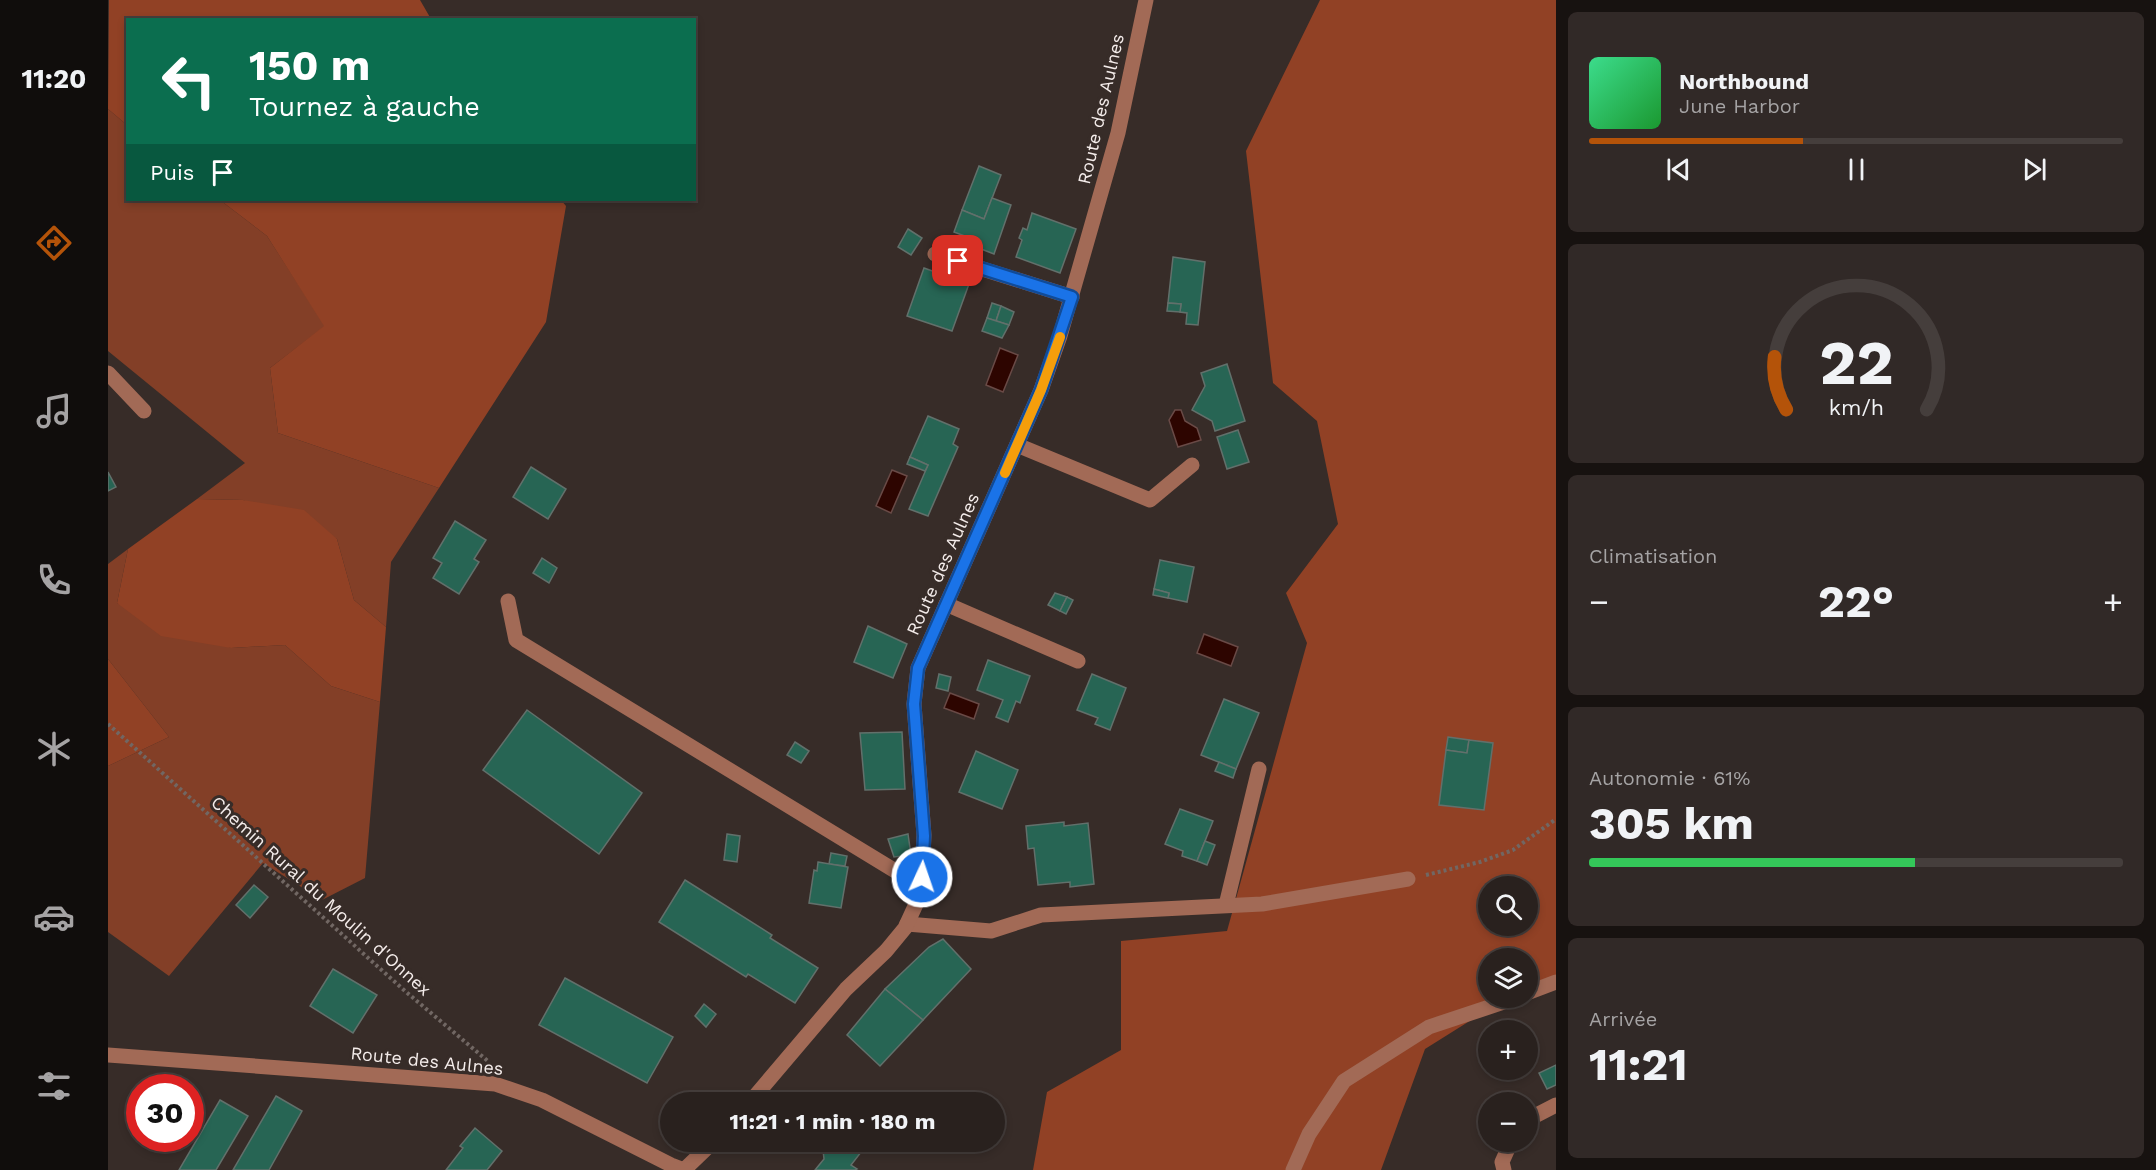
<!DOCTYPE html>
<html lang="fr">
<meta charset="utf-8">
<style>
:root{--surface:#29211e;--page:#312927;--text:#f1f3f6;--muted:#a5a3a4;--line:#453e3c;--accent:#b45309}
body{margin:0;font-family:"Work Sans",sans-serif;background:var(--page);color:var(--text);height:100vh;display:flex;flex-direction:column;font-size:22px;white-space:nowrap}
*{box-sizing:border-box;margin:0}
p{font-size:20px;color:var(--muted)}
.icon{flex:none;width:33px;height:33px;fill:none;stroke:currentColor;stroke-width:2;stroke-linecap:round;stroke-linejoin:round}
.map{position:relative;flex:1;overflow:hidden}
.details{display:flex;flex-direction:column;gap:12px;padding:12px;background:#171210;width:600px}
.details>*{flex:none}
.top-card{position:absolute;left:18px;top:18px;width:570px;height:183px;border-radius:0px;box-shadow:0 3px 9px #0003,0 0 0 2px var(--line);background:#0b6e4f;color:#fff;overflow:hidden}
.controls{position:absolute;left:1370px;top:876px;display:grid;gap:12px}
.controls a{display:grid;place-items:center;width:60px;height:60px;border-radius:50%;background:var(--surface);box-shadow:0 3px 9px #0003,0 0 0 2px var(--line);font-size:30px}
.speed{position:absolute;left:18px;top:1074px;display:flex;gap:12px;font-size:30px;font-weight:700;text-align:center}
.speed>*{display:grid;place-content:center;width:78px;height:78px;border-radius:50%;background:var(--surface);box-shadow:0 3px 9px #0003,0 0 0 2px var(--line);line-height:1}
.speed .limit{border:9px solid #d22;background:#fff;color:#111}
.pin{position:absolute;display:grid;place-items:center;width:51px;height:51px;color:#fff;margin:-26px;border-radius:12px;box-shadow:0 3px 9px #0006}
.me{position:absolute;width:66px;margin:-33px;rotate:3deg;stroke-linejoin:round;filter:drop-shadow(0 0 4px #0008)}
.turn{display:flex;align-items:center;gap:21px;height:126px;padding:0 24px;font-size:27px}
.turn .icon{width:78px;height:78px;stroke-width:2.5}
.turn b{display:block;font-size:42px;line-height:51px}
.then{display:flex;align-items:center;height:57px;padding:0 24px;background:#0003;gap:12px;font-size:22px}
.big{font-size:45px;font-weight:700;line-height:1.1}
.details .tile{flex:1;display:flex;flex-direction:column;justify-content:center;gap:9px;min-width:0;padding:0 21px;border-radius:9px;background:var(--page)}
.details .dial{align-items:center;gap:0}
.dial svg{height:156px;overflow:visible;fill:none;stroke:var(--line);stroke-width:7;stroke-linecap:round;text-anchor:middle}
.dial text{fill:var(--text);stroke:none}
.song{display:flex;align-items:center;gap:18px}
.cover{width:72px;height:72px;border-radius:9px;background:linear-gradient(135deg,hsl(150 70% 55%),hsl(130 70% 35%))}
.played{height:6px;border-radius:3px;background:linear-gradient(90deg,var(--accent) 40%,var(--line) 40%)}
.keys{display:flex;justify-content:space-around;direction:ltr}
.heat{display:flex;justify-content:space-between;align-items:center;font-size:33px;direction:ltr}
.charge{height:9px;border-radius:4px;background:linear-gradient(90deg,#34c759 61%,var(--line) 0)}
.trip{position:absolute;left:552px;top:1092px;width:345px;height:60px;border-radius:30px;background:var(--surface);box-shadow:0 3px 9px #0003,0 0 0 2px var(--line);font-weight:700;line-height:60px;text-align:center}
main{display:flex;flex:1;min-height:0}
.tabs{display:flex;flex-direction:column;width:108px;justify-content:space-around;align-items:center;background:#100d0c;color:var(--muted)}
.tabs .icon{width:42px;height:42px}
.tabs .on{color:var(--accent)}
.tabs b{font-size:27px;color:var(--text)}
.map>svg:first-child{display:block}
.green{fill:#833f27}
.forest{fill:#914125;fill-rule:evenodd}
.water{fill:#2d0500;stroke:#694a46;stroke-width:1.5}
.building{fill:#276554;stroke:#62706b;stroke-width:1.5}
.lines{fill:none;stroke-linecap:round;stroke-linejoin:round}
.path{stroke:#716763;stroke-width:4;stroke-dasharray:3 3;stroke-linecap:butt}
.minor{stroke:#a26a56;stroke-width:15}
.route-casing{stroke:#114b97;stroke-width:15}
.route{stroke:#1a73e8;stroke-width:10}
.slow{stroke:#f59e0b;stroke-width:10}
.labels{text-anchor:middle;stroke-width:6;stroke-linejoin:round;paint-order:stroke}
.street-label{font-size:18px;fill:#f4ecea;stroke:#372c28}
</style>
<main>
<nav class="tabs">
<b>11:20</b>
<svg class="icon on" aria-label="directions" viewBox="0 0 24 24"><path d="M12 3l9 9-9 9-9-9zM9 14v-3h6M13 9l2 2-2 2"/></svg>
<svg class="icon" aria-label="music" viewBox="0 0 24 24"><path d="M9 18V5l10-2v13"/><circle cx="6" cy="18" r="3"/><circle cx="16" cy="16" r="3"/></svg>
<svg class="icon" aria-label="phone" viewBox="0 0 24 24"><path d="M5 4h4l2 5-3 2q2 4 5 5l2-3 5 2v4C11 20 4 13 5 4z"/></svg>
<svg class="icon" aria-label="climate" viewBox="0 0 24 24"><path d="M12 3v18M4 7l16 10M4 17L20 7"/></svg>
<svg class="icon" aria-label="car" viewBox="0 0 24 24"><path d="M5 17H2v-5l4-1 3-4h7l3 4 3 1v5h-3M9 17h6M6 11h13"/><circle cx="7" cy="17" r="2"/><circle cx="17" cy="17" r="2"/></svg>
<svg class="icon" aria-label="filters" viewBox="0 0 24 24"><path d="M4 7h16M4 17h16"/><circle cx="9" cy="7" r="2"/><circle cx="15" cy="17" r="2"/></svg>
</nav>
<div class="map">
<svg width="1448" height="1170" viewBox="0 0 1448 1170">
<rect width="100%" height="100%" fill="#372c28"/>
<g class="green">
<polygon points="0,109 19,125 20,200 112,200 159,236 217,326 162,368 170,433 331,488 283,562 278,627 246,600 229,539 135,500 89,499 137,463 0,351"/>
<polygon points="20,549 9,603 123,648 177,645 223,686 272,702 257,878 214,900 155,863 61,976 0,932 0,766 61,737 0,659 0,564"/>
</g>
<g class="forest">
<polygon points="1,0 312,0 323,19 20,20 19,125 0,109"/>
<path d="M1212,0H1448V982L1419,993V958H1380V998H1408L1384,1007L1317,1049L1273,1170H925L939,1092L1013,1050V941L1119,931L1199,643L1178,593L1230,524L1209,421L1165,383L1138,151ZM1380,886H1419V926H1380Z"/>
<polygon points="112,200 453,200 458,206 438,322 331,488 170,433 162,368 216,326 159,236"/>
<polygon points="89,499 135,500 196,510 229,539 246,600 278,627 272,702 223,686 177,645 123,648 53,636 9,603 20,549"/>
<polygon points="0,659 61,737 0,766"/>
</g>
<g class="water">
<polygon points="892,348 910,355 895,392 878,385"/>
<polygon points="1067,410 1073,410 1077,421 1089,428 1093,440 1070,447 1061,420"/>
<polygon points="784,470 799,476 783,513 768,506"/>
<polygon points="1096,634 1130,647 1123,666 1089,653"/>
<polygon points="842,693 871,704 866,719 836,708"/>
</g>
<g class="building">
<polygon points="871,166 893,175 876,219 854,210"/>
<polygon points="884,198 903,205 886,254 868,247 870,241 846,232 854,210 876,219"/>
<polygon points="924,213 968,229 952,273 908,257 914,240 911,238 915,228 919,230"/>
<polygon points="800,229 814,238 803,255 790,247"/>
<polygon points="1065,257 1097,262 1090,325 1078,324 1079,313 1072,312 1073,304 1060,303"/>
<polygon points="816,268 861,284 844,331 799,316"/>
<polygon points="884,303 893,306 888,321 879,318"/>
<polygon points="1060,303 1073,304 1072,312 1059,311"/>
<polygon points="893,306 906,312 901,325 888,321"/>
<polygon points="879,318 901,325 894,338 874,331"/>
<polygon points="1119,364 1137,421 1107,431 1104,421 1084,410 1097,386 1093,373"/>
<polygon points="820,416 851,429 845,444 850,447 820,516 801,509 820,465 802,457"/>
<polygon points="1130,430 1141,462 1119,469 1109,437"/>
<polygon points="802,457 820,465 817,471 799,464"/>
<polygon points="423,467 458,489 440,519 405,497"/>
<polygon points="0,472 8,487 0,491"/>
<polygon points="347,521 378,540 366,559 371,562 351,594 325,578 334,563 325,558"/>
<polygon points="434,558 449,568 441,583 425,573"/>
<polygon points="1052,560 1086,567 1079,602 1060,598 1061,593 1046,589"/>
<polygon points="1046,589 1061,593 1060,598 1045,595"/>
<polygon points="947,593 959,597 952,611 940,605"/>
<polygon points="959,597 965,600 958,614 952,611"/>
<polygon points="760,626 799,644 785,678 746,662"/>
<polygon points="880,660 922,676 912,703 908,701 900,722 888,717 895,700 869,690"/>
<polygon points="831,674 843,677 840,691 828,688"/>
<polygon points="984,674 1018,688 1002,730 987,724 990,718 969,710"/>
<polygon points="1116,699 1151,713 1128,769 1093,755"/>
<polygon points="419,710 534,793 491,854 375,770"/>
<polygon points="794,732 797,789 757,790 752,733"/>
<polygon points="1340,737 1361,740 1359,753 1338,750"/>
<polygon points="1361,740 1385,743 1376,810 1331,805 1338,750 1359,753"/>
<polygon points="687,742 701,751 693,763 679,755"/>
<polygon points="868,751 910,770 894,809 851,792"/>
<polygon points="1111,762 1128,769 1125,778 1107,771"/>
<polygon points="1072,809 1105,821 1089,861 1074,856 1075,851 1057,844"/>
<polygon points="956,822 956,826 980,823 986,884 962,887 962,882 930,885 926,848 920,849 918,826"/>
<polygon points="619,834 632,836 629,862 616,860"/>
<polygon points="800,834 803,855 786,857 780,839"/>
<polygon points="1097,841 1107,845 1099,865 1089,861"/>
<polygon points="723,853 739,856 737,866 721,864"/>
<polygon points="710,862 740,867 733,908 701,903 706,870 709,871"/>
<polygon points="577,880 664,935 662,938 710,968 687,1003 640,974 638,977 551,922"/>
<polygon points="146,885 160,897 142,918 128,905"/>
<polygon points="835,939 863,969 815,1020 777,989 821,947"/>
<polygon points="225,969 269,995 245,1033 202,1006"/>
<polygon points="457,978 565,1037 539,1083 431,1025"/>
<polygon points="777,989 815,1020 772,1066 739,1035"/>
<polygon points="596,1004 608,1014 598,1027 587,1016"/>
<polygon points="1448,1065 1448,1085 1439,1089 1431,1073"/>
<polygon points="168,1096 194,1111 161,1170 125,1170"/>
<polygon points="112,1100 140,1116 108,1170 71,1170"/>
<polygon points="367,1128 394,1151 379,1170 338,1170 355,1148 352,1146"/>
<polygon points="722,1142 750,1142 757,1147 743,1165 749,1169 747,1170 707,1170 716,1159 715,1150"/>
</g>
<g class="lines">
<g class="path">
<polyline points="0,724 297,991 381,1062"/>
<polyline points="1318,875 1372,862 1405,850 1448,819"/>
</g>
<g class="minor">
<polyline points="827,254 964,297"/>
<polyline points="0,373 36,411"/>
<polyline points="909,445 1042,500 1084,465"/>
<polyline points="400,601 408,640 812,886"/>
<polyline points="838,604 970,661"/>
<polyline points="1118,905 1151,769"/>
<polyline points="799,924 883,931 933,915 1154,904 1300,879"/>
<polyline points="1419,993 1448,982"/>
<polyline points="0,1055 387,1084 434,1100 563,1165 576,1170 605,1142"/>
<polyline points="642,1102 738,989 778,951 797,928 809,902 814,877 816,835 806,704 810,668 933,390 952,336 1010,133 1038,0"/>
<polyline points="1419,1120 1448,1105"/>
<polyline points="1185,1170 1201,1134 1236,1081 1321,1027 1408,998"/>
<polyline points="1396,1170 1394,1162 1403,1142"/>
</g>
</g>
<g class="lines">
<defs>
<polyline id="route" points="814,877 816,836 806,704 810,668 933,390 964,297 850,261"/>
</defs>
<use href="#route" class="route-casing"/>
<use href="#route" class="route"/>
<polyline class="slow" points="897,473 933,390 952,337"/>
</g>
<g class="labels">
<g class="street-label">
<text transform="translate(993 109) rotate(-77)" y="6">Route des Aulnes</text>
<text transform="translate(835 564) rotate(-66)" y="6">Route des Aulnes</text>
<text transform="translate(213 896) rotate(42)" y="6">Chemin Rural du Moulin d'Onnex</text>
<text transform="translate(319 1061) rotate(6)" y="6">Route des Aulnes</text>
</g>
</g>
</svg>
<div class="controls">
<a><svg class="icon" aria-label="search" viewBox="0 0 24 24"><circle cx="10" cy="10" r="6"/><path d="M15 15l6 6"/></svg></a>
<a><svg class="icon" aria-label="layers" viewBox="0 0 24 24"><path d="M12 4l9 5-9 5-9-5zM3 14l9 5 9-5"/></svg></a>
<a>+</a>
<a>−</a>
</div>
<div class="speed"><div class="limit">30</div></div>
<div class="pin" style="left:850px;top:261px;background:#d93025"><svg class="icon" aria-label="arrive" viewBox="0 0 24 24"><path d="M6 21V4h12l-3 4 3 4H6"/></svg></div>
<svg class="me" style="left:814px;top:877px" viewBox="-20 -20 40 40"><circle r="17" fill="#1a73e8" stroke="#fff" stroke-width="3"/><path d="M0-11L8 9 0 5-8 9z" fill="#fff"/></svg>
<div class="trip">11:21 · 1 min · 180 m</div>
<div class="top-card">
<div class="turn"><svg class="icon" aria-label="left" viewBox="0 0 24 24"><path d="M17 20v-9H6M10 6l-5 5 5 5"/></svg><div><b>150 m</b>Tournez à gauche</div></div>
<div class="then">Puis<svg class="icon" aria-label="arrive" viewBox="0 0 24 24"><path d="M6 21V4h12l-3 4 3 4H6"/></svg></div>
</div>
</div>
<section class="details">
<div class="tile">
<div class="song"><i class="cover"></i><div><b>Northbound</b><p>June Harbor</p></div></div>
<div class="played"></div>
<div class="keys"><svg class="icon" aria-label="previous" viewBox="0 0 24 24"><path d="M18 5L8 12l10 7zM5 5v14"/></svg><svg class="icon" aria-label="pause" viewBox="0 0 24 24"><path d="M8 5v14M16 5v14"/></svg><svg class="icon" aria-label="next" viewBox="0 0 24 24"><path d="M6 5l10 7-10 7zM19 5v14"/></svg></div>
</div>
<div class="tile dial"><svg viewBox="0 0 100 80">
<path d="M14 69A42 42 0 1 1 86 69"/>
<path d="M14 69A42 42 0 0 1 8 42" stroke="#b45309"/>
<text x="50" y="56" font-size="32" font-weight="700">22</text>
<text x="50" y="72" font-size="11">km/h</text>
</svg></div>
<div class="tile"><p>Climatisation</p>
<div class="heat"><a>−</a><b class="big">22°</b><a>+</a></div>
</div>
<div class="tile"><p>Autonomie · 61%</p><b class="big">305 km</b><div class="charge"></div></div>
<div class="tile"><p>Arrivée</p><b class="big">11:21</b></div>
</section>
</main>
